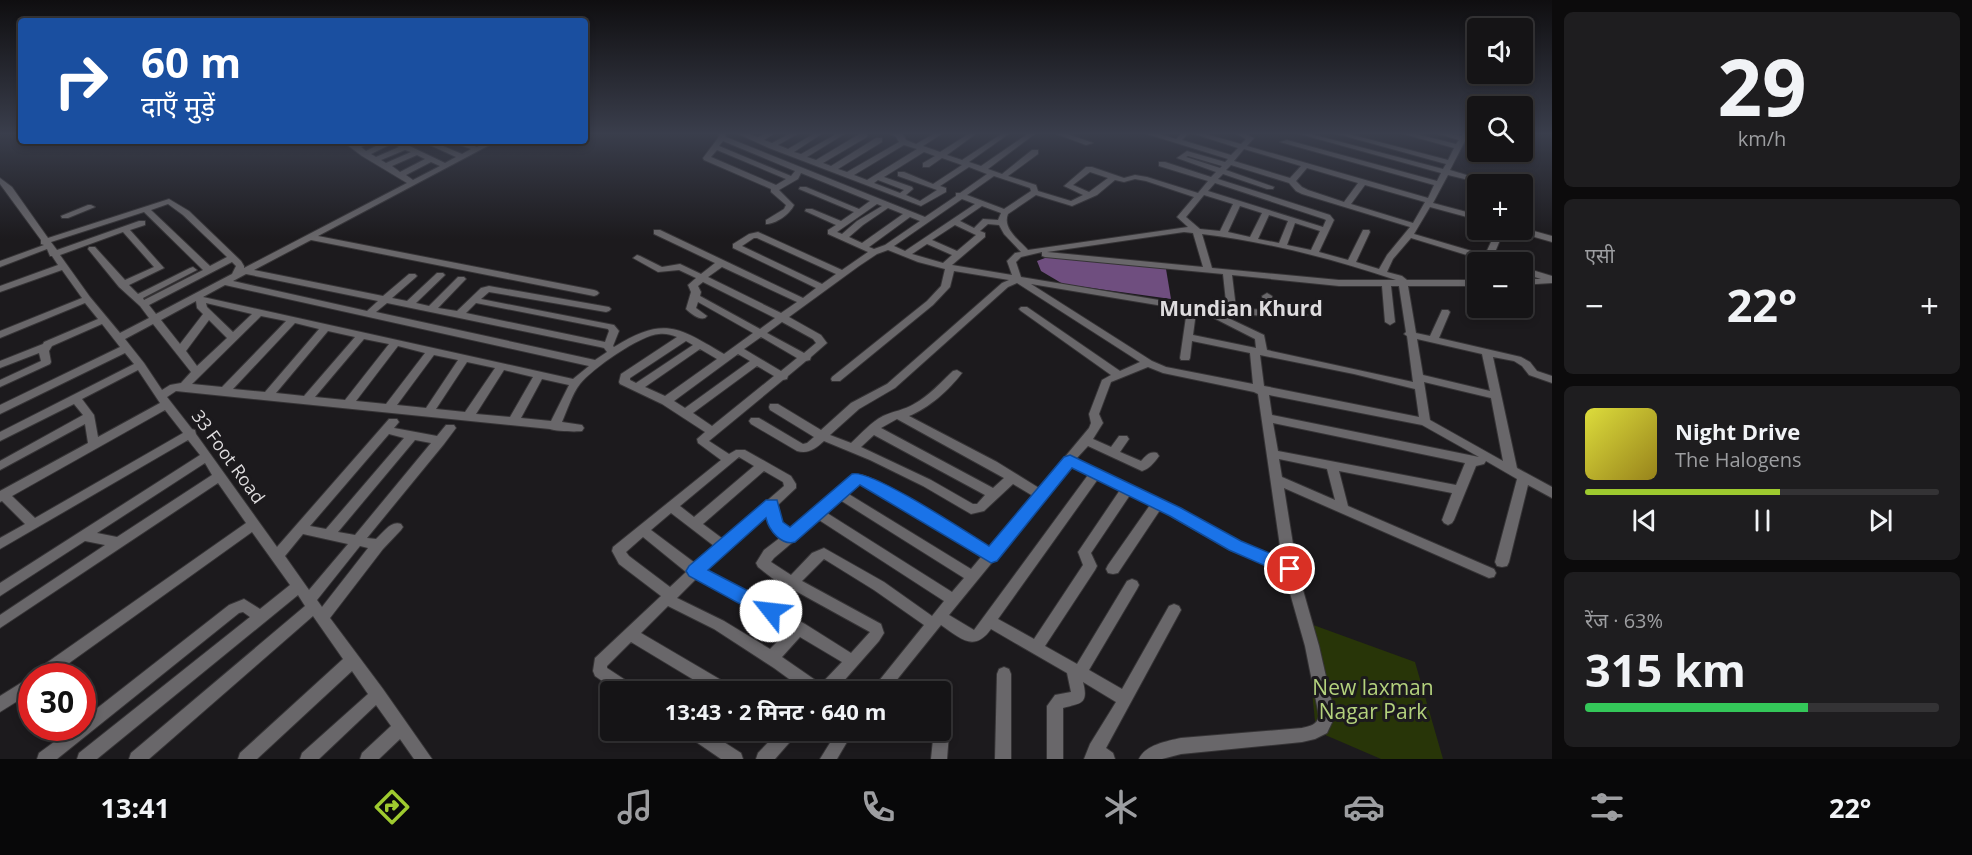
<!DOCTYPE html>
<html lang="hi">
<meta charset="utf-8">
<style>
:root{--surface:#151416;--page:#1e1d1f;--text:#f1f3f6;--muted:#9d9ea1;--line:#343335;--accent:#9eca2f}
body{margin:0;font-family:"Open Sans","Noto Sans Devanagari",sans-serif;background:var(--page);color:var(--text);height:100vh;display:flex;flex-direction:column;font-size:22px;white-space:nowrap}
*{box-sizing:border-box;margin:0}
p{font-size:20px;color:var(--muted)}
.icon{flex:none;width:33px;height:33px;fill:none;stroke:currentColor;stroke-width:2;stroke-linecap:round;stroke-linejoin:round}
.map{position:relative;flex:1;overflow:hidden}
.details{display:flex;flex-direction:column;gap:12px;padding:12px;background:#0c0b0c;width:420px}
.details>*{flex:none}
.hud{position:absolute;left:18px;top:18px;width:570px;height:126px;border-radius:6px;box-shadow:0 3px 9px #0003,0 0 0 2px var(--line);background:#1a4fa0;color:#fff;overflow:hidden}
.fabs{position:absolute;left:1467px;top:18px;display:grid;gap:12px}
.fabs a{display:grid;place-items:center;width:66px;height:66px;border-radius:6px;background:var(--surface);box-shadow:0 3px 9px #0003,0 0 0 2px var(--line);font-size:30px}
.speed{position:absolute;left:18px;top:663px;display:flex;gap:12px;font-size:30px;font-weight:700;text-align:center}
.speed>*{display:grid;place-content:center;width:78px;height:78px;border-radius:50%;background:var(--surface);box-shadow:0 3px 9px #0003,0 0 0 2px var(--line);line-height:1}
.speed .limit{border:9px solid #d22;background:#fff;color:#111}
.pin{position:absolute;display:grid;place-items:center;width:51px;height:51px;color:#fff;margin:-26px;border:3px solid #fff;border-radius:50%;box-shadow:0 2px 6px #0007}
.me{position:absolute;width:66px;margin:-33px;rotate:299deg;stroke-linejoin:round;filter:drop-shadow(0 0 4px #0008)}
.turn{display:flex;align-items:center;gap:21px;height:126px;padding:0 24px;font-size:27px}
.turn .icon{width:78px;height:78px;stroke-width:2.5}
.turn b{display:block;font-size:42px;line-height:51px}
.big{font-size:45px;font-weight:700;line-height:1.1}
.details .tile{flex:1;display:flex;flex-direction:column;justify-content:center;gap:9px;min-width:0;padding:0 21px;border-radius:9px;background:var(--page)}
.details .dial{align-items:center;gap:0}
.dial b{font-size:78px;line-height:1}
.song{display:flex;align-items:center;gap:18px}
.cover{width:72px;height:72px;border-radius:9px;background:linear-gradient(135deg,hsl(60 70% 55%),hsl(50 70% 35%))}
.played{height:6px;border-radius:3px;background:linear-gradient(90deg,var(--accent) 55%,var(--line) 55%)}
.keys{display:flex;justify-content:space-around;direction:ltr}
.heat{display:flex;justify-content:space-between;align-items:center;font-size:33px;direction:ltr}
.charge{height:9px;border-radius:4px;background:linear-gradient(90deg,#34c759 63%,var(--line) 0)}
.trip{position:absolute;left:600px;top:681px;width:351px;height:60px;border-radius:6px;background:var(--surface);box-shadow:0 3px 9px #0003,0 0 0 2px var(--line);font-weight:700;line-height:60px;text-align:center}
.tabs{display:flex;height:96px;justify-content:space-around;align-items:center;background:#080809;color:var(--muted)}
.tabs .icon{width:42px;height:42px}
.tabs .active{color:var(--accent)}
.tabs b{font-size:27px;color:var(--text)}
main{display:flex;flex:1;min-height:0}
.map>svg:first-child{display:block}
.green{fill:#283508}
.water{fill:#6f4e7f}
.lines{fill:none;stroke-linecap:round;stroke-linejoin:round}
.minor-casing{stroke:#363436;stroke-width:2}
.minor{fill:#69676a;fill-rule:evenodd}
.route{fill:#1a73e8;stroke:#114b97;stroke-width:1.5}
.labels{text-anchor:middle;stroke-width:6;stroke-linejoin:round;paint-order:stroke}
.street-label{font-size:18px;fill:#dedcde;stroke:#1c1a1d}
.quarter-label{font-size:21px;font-weight:bold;fill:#dedcde;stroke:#1c1a1d}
.near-park-label{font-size:21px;fill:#b4d27d;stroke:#1c1a1d}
</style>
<main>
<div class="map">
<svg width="1552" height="759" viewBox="0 0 1552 759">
<rect width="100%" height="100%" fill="#1c1a1d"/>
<polygon class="green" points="1305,622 1415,662 1443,759 1381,759 1316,731"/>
<polygon class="water" points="1053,255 1100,257 1166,269 1171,299 1063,284 1041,271 1037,261"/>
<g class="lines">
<defs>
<g id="minor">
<path d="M719,133H725L726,137L925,217L956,196V193H960L987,174L969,167L940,186L946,188V192L921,206L769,148L736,133H746L758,137L767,133H775L764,140L772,143L791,133H799L778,145L788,149L815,133H823L794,152L801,154L838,133H846L807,157L816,160L861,133H867V137L823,163L831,166L876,138H882V142L838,169L847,172L899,142L896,137L889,133L903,134L906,140L916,144L935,133H943L923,146L940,152L970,133H977L947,155L962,160L1003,133H1010L969,162L981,166L1029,133H1036L988,169L1002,174L1032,150H1038V154L1008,176L1036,185L1038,191L1071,201L1083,195L1064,186L1086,167H1092L1124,178L1135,175L1147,177L1198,193L1208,181L1159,166V162H1165L1211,177L1216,172L1177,158L1187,151L1225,162L1228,159L1147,134L1146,133H1156L1176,139L1182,133H1189L1182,140L1231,155L1238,148L1191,133H1202L1241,144L1246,139L1235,133H1244L1254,138L1247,146L1428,198L1434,185L1280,142L1287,140L1437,181L1441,173L1296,133H1307L1443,169L1446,164L1334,133H1345L1448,160L1454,148L1400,133H1412L1456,144L1459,140L1435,133H1447L1461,136L1463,133H1469L1450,170L1496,184H1485L1448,175L1433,203L1478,215V220L1430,207L1414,234L1485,255L1496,231H1502L1503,233L1493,257L1503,262H1483V260L1411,238L1393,259L1387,272L1402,276L1407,280H1478V286H1408L1416,333L1430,336L1442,310H1448L1450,312L1439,338L1521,357L1530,362L1537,371L1552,376V383L1529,375L1522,366L1514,361L1493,357L1517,468L1552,487V498L1528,485L1509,562L1507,566L1502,567L1497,566L1495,562L1517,479L1486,461L1484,464L1476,466L1454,520L1452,523L1448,525L1444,523L1442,520L1452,493L1339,471L1348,506L1494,569L1496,573L1494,577L1489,578L1284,488L1297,569L1319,646L1335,716L1327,733L1315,739L1302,742L1181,754L1162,759H1139C1145,745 1167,741 1181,738L1302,728C1310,726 1317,725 1319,716L1305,646L1284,572L1230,550L1160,510L1118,573L1113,574L1108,573L1106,569L1108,565L1150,505L1130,495L1091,553L1097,566L1095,570L1045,646L1077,664L1127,581L1132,579L1137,581L1139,585L1137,589L1089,670L1122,689L1169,606L1174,604L1179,606L1181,610L1106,748L1113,753L1115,759H1084L1090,744L1116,702L1083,682C1089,705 1080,703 1063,708V759H1047V706L1055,695L1071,692L1067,673L991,629C974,653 960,638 941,625L887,692H870L924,625L874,590L824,559L802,581L881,624L884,633L879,641L834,692H807L774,668L714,629L668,606L641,633L733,687L735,692H714L631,642L607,666V668L636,687L638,692H618L595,676L593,671L595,658L661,596L619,564L612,551L613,547L721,460L698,443L697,439L705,432L662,404L620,384L619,382L621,374L677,337C672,335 665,333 659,334C640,335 592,369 580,384C572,394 567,411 562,422L582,425L584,428L582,431C575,432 555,431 550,429L176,391L167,397L192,429L195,430L196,434L277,547L389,419H397L399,422L394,428L437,436L446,425H454L456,428L444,444L367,538L376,539C383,533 391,520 401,524L403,527L401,530L383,549L330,618L383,689L432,759H414L400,739L379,759H360L362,753L391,726L376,705L319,759H300L302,753L368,694L352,671L257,759H238L240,753L343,659L313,616L149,759H129L131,753L305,606L298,595L97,759H77L79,753L250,617L243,612L239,613L57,759H37L39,753L73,728H82V720L229,605L244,599L260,609L290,585L252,532L51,676H33L35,671L246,523L218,483L0,628V615L105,545L85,541L0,596V583L200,455L188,440L0,549V538L25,524L2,501L0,502V491L88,443L85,424L0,470V461L83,415L74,404L0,441V432L134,364L125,353L0,414V405L120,347L102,324L52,346L49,351L51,362L50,364L0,387V380L41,361L39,353L0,368V361L43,344L44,342L98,319L85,303L0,338V331L82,298L62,270L0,292V286L58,265L52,256H50L47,249L0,267V261L44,245L41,244V240L0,184V178L12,187L48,238L169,199L189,211L241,261L244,266V268L407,183L362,156L342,141H351L356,144L363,141H373L361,147L366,151L386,141H399L445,163L456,157L421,141H431L462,154L471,149L449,141H460L477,147L488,141H497L318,236L594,290L597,291L599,293L597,295L594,296L311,240L254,270L383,296L409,274H415L417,276L415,278L392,298L407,301L437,273H443L445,275L443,277L416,303L429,306L458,277H464L466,279L464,281L438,308L457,311L481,288L489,286L609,307L611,309L609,311L606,312L489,292L481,299L614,325L619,331L613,346L614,347C664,316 678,327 724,354L753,333L698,302L696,308L707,316L705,318C699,320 691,314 686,309L691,292L688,285L696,278L679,270L658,272L633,258L637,255L640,256L662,267L680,264L701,274L715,263L654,234V230H660L803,298L816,288L733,248V244L749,234L758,232L842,270L868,252L828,234V230L836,225L805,211L806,209H812L841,221L854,212L799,189L800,187H806L859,209L870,201L801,173L798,179L779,190L794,205C790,214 776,224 766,224V220L784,209L786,205L771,192V189L704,160L703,158L718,138ZM723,141L795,171L791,176L719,146ZM393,143L399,147L376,157L371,154ZM904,145L917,149L867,180L854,175ZM1244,149L1301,166L1290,178L1234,161ZM405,150L411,152L386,163L381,160ZM717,150L786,179L776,185L711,157ZM924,152L935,156L923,163V167H929L942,158L962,165L933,184L904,172H898V176L937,190L920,201L906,195L913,189L912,187L884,177ZM417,155L425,159L400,172L392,166ZM1188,156L1222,166L1220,168L1186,157ZM431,162L440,166L413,180L406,175ZM1231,165L1289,183L1296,191L1302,194L1410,227L1387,255L1379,269L1356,262L1370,232L1369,230H1363L1348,260L1319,252L1334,220L1330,215L1218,179L1223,174L1267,189H1273L1274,187L1226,170ZM1307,168L1358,183L1344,202L1308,190L1302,187L1296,181ZM1090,172L1108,178L1089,192L1073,185ZM994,176L1030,188L1031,191L1004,209L967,195ZM1135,179L1146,181L1194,197L1177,217L1188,227L1028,250C1019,240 1002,228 1008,214L1036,195L1072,206L1097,195L1115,180L1124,182ZM878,180L904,190L900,193L874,183ZM1215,183L1324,219L1326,220L1323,227L1208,191ZM1365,185L1425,202L1413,223L1351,204ZM1204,195L1233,204L1220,231L1200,229L1186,217ZM962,199L975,204L905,251L894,246ZM168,204L183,215L227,257L210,266L151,210ZM877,204L882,206L857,221L842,234L837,232ZM982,206L1001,213L998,220L983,219L974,228L960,221ZM1240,206L1262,213L1250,237L1228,232ZM888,208L903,214L862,243L849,237L863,225ZM144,212L203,270L144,300L143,298L197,270L193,267L190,268L138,294L129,285L164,268L130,230L145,225V221H139L57,250L51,242ZM1269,215L1288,221L1279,243L1258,239ZM910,217L920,221L885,245L874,249L869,247ZM1295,223L1320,231L1311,250L1287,245ZM988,224L999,225L1004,234L1021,252L1015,253L1007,261L1012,275L952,265L985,237V233L980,231ZM955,225L976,235L957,251L932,240ZM123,232L154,267L125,280L95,247H89L88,249L119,287L140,306L149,318L120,333L90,297L60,255ZM1184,232L1193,233L1203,267L1047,252ZM1202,234C1267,242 1334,259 1396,280H1339L1212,268ZM754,238H757L836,274L822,284L742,246ZM927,244L952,255L943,263L912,254ZM888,250L918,262L945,269L941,286L927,301L832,377L831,379L832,381H840L933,305L950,287L954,271L1009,280L1002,283L887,384L851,403L821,430L778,404H770L769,407L770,410L814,437L807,443L803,444L759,418H751L749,421L751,424L797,451C809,454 815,449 824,441L870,460L923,486L971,514L984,511L1013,484L1033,496L989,548L880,482L862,475L849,477L791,530L782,523L778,505L796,488V484L791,476L745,450H736L729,454L709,441L783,380L787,379L788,376L806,361L810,360L811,357L827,343L821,335L789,317L859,266L877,254ZM1042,252V256L1045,257L1223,274L1227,311L1232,314L1303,318L1308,315L1303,312L1276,311L1272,296L1267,293L1262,296L1266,310L1236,308L1232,275L1339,286H1382L1385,322L1390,325L1395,322L1391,286H1399L1406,332L1404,334L1407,336L1413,382L1267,350L1264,335L1207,308L1021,277L1016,262L1021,257ZM232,262L236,266L232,274L156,314L149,305ZM722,267L797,302L781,313L708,277ZM246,274L378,301L367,311L233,281ZM703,282L775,318L760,329L700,296L701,292L698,286ZM1017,283L1140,362L1120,371L1027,307H1021L1019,309L1021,311L1111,375L1102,380L1089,414L1091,423L1089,428L1039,488L997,462L909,416C929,408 949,390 962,373L957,370L953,371C941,382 929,396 914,404C904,410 894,411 883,416C871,422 861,434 851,443L830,435L859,409L895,388L1008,287ZM1031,284L1187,310L1180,358L1181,360H1189L1190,358L1192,341L1250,353L1253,384L1166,367L1152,361ZM225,285L589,366L573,379L203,297ZM196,301L197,308L203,314L180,344L161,320ZM206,303L252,314L233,332L207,307ZM387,303L600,347L604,348L607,352L595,360L376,312ZM476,303L608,329L609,331L605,342L466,313ZM1196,312L1204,313L1255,339L1256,348L1193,335ZM261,316L286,321L222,387L192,384ZM209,320L227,338L197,366L186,351ZM782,322L813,339L816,343L804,353L767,333ZM295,323L319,329L265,392L233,389ZM153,324L191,372L181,383L170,385L162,390L144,363L125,339ZM328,331L355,337L304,396L276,393ZM761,337L797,358L781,371L744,349ZM364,339L389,344L345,400L315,397ZM1417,339L1482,354L1490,391L1423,375ZM686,341L693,345L636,383L630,380V378ZM398,346L425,353L386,404L356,401ZM700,349L717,359L665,396L645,387ZM738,354L750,361L685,408L674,401ZM434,355L458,360L426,408L397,405ZM1260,355L1354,374L1415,389L1419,417L1264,386ZM467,362L495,368L465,412L436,409ZM757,366L774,376L712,426L693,413ZM1148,367L1163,373L1254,392L1258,394L1282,560L1240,542L1180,509L1076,459L1088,446L1142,471C1149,469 1155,462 1159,456L1157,453C1149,451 1146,456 1141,461L1120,452L1129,439L1127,436H1119L1111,447L1093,439L1103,423L1099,414L1111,382ZM138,370L160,403L98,437L94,415L82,399ZM504,370L533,377L510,417L476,414ZM542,379L569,385L551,421L521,418ZM1424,382L1491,398L1503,461L1430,420ZM1269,395L1422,425L1479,457L1272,415ZM165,410L183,433L35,518L12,496ZM897,419L1004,478L993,488L881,428ZM1273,423L1465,463L1456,485L1278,451ZM389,434L404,438L326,529L310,526ZM874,435L985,495L977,504H973L931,480L861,447ZM415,440L431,443L355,535L338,532ZM739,457L754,466L694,517L680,506ZM1279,459L1327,469L1335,500L1282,477ZM205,463L212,475L117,537L97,533ZM1071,466L1088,475L974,630L949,615ZM764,471L783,482L784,486L723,539L703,524ZM1098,479L1120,490L1078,552L1083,565L1034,639L998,619ZM856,484H861L872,488L981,557L971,569L847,493ZM840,500L964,578L952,592L827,513ZM671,513L714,546L695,563L651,530ZM768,514L772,528L781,537L764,550L756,563L758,567L772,578L870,632L851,653L805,624L705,570ZM819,520L944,601L932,616L884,582L824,548L812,553L791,575L771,562L774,558ZM303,534L348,544L309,590L285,556ZM643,537L686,572L670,587L629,556L626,552ZM360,546L368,548L322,607L317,600ZM697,578L746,604L789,630L770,649L724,621L677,598ZM800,637L842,662L821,684L782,657Z"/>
<polygon points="1054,133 1065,133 1093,143 1086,145"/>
<polygon points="88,205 91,205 95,207 68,218 62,218 61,216"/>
<polygon points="1523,228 1552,236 1552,242 1517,232 1516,230"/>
<polygon points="1522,267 1552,276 1552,283 1522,285 1522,279 1541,279 1522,273"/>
<polygon points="1004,667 1009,669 1011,674 1011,759 995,759 997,674 999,669"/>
<polygon points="32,676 32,692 0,712 0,696"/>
<polygon points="945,688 950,690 952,695 947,759 931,759 934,730 940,730 940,692 939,692"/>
<polygon points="684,730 705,730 741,753 743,759 721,759 686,735"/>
<polygon points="780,730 798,730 796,735 775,759 756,759 758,753"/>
<polygon points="838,730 854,730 837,759 820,759"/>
</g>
</defs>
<use href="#minor" class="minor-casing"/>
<use href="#minor" class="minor"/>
</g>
<linearGradient id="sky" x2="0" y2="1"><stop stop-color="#0f0e10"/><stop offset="0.56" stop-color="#3a3e4c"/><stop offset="1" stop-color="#3a3e4c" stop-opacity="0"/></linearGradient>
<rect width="1552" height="239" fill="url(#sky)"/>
<path class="route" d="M1070,455L1181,508L1241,541L1296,564L1299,569L1296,574L1290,576L1284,574L1229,550L1170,516L1072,468L997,561L991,563L860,485L795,542C782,546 769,531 766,518L708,570L777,606L779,611L777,617L771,619L764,617L689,576L686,571L689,566L766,500H777L783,522L790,527L852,474C870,468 968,533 989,546L1064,457Z"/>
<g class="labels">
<g class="street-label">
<text transform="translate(228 457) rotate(54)" y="6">33 Foot Road</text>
</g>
<g class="quarter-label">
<text x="1241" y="316">Mundian Khurd</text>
</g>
<g class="near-park-label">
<text x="1373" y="695">New laxman<tspan x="1373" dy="24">Nagar Park</tspan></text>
</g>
</g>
</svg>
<div class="fabs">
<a><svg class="icon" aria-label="sound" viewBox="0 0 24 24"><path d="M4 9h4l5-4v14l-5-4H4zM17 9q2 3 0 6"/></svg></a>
<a><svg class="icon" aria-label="search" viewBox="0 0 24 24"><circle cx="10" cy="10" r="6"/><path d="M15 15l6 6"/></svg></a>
<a>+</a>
<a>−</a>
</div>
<div class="speed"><div class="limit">30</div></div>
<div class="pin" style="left:1290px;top:569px;background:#d93025"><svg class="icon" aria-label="arrive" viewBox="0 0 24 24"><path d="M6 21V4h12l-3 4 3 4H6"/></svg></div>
<svg class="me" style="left:771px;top:611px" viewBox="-20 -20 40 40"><circle r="19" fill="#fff"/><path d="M0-13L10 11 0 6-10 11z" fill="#1a73e8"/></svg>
<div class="trip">13:43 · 2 मिनट · 640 m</div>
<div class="hud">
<div class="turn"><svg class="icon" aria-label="right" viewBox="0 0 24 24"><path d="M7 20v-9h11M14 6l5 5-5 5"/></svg><div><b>60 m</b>दाएँ मुड़ें</div></div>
</div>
</div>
<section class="details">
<div class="tile dial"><b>29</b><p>km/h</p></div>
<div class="tile"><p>एसी</p>
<div class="heat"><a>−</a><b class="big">22°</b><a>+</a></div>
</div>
<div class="tile">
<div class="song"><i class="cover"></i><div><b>Night Drive</b><p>The Halogens</p></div></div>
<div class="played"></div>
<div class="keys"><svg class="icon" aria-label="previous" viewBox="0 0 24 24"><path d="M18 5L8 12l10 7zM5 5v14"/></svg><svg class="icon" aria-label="pause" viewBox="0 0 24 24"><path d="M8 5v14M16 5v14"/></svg><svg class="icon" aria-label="next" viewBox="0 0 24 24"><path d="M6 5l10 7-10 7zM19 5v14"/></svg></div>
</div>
<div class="tile"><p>रेंज · 63%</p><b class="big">315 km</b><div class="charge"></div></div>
</section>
</main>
<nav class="tabs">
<b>13:41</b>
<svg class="icon active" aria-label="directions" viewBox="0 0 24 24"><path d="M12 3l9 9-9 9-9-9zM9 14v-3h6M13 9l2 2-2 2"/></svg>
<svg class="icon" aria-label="music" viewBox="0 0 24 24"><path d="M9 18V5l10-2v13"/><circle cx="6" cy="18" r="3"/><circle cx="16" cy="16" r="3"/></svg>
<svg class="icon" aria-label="phone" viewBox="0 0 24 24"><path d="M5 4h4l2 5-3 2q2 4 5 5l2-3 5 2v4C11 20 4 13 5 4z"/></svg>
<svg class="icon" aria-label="climate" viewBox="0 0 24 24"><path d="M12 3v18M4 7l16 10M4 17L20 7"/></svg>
<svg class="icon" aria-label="car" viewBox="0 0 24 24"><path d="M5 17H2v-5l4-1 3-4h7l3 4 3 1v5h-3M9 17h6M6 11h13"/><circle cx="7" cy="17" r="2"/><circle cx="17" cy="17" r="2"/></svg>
<svg class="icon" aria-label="filters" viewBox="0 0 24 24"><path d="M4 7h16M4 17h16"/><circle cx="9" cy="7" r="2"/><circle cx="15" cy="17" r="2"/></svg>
<b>22°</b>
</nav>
